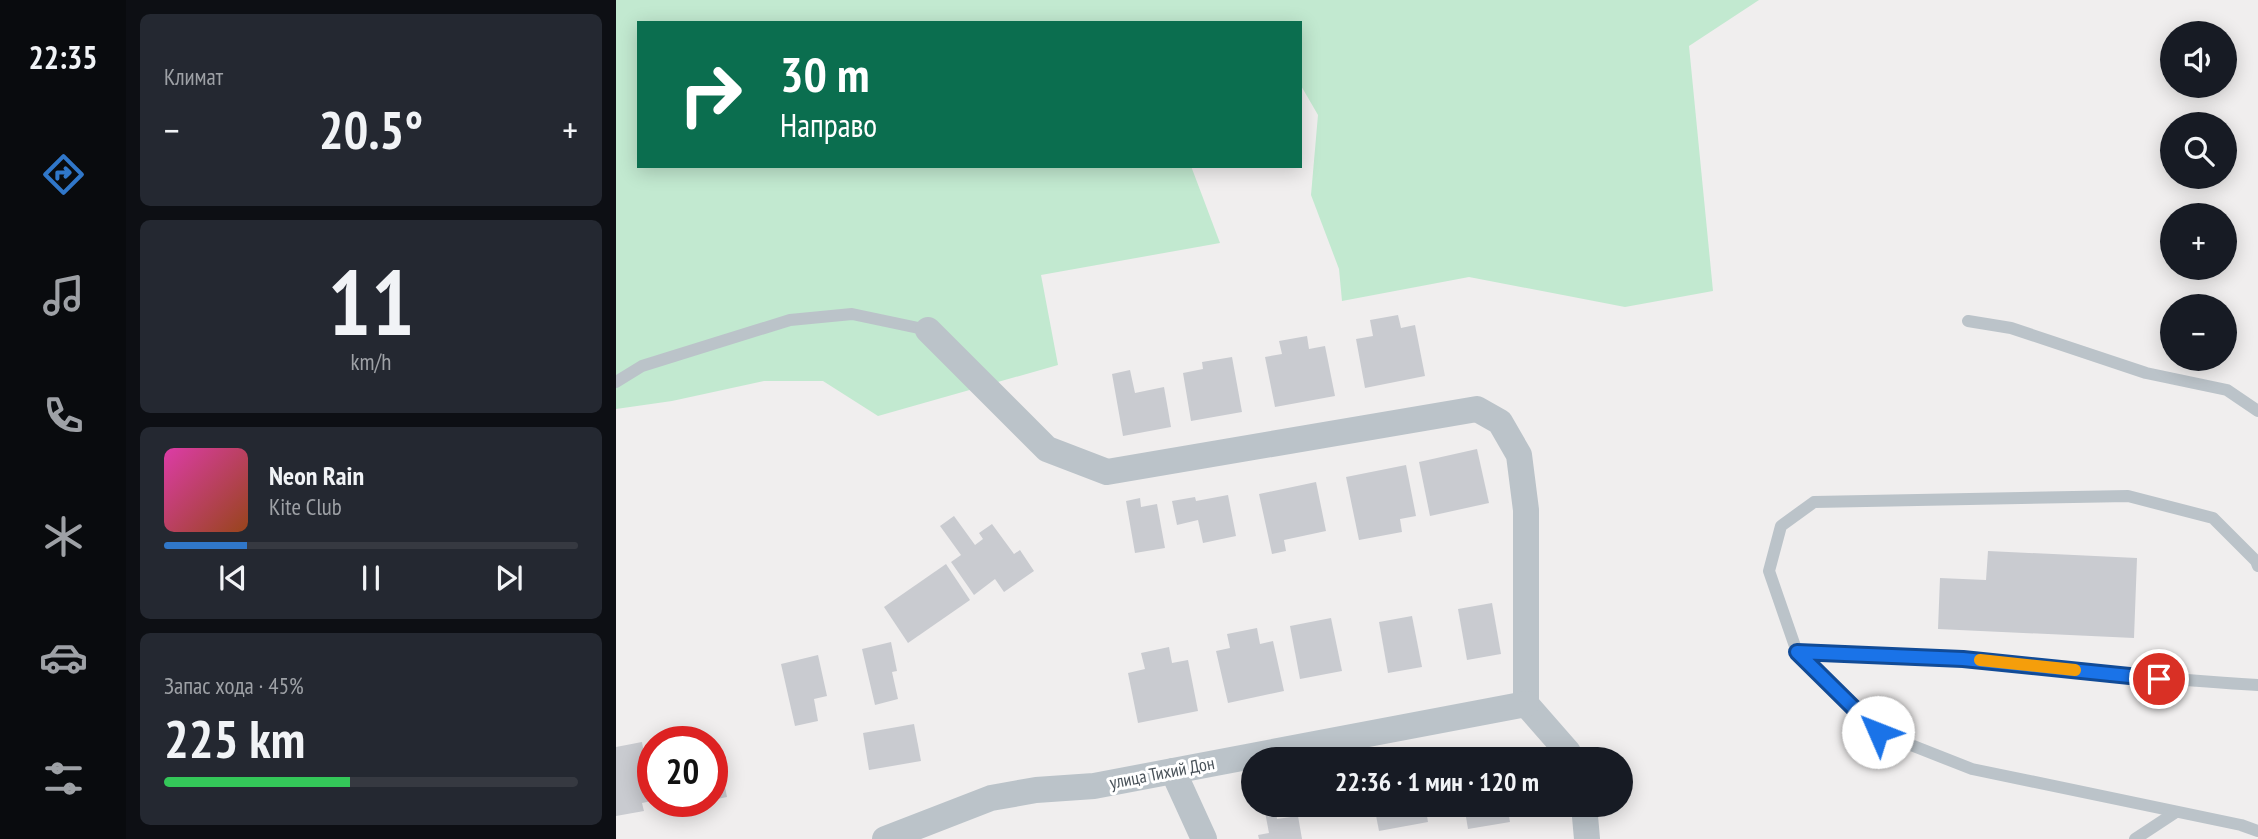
<!DOCTYPE html>
<html lang="ru">
<meta charset="utf-8">
<style>
:root{--surface:#171b24;--page:#242831;--text:#f1f3f6;--muted:#9ea1a6;--line:#363941;--accent:#3077c9}
body{margin:0;font-family:"PT Sans Narrow",sans-serif;background:var(--page);color:var(--text);height:100vh;display:flex;flex-direction:column;font-size:26px;white-space:nowrap}
*{box-sizing:border-box;margin:0}
p{font-size:23px;color:var(--muted)}
.icon{flex:none;width:38px;height:38px;fill:none;stroke:currentColor;stroke-width:2;stroke-linecap:round;stroke-linejoin:round}
.map{position:relative;flex:1;overflow:hidden}
.details{display:flex;flex-direction:column;gap:14px;padding:14px;background:#0d0f14;width:490px}
.details>*{flex:none}
.guide{position:absolute;left:21px;top:21px;width:665px;height:147px;border-radius:0px;box-shadow:0 4px 18px #0003;background:#0b6e4f;color:#fff;overflow:hidden}
.tools{position:absolute;left:1544px;top:21px;display:grid;gap:14px}
.tools a{display:grid;place-items:center;width:77px;height:77px;border-radius:50%;background:var(--surface);box-shadow:0 4px 18px #0003;font-size:35px}
.speed{position:absolute;left:21px;top:726px;display:flex;gap:14px;font-size:35px;font-weight:700;text-align:center}
.speed>*{display:grid;place-content:center;width:91px;height:91px;border-radius:50%;background:var(--surface);box-shadow:0 4px 18px #0003;line-height:1}
.speed .limit{border:10px solid #d22;background:#fff;color:#111}
.pin{position:absolute;display:grid;place-items:center;width:60px;height:60px;color:#fff;margin:-30px;border:4px solid #fff;border-radius:50%;box-shadow:0 2px 7px #0007}
.me{position:absolute;width:77px;margin:-38px;rotate:314deg;stroke-linejoin:round;filter:drop-shadow(0 0 5px #0008)}
.turn{display:flex;align-items:center;gap:24px;height:147px;padding:0 28px;font-size:32px}
.turn .icon{width:91px;height:91px;stroke-width:2.5}
.turn b{display:block;font-size:49px;line-height:60px}
.big{font-size:52px;font-weight:700;line-height:1.1}
.details .tile{flex:1;display:flex;flex-direction:column;justify-content:center;gap:10px;min-width:0;padding:0 24px;border-radius:10px;background:var(--page)}
.details .dial{align-items:center;gap:0}
.dial b{font-size:91px;line-height:1}
.song{display:flex;align-items:center;gap:21px}
.cover{width:84px;height:84px;border-radius:10px;background:linear-gradient(135deg,hsl(320 70% 55%),hsl(20 70% 35%))}
.played{height:7px;border-radius:4px;background:linear-gradient(90deg,var(--accent) 20%,var(--line) 20%)}
.keys{display:flex;justify-content:space-around;direction:ltr}
.heat{display:flex;justify-content:space-between;align-items:center;font-size:38px;direction:ltr}
.charge{height:10px;border-radius:5px;background:linear-gradient(90deg,#34c759 45%,var(--line) 0)}
.trip{position:absolute;left:625px;top:747px;width:392px;height:70px;border-radius:35px;background:var(--surface);box-shadow:0 4px 18px #0003;font-weight:700;line-height:70px;text-align:center}
main{display:flex;flex:1;min-height:0}
.tab-bar{display:flex;flex-direction:column;width:126px;justify-content:space-around;align-items:center;background:#090b0e;color:var(--muted)}
.tab-bar .icon{width:49px;height:49px}
.tab-bar .on{color:var(--accent)}
.tab-bar b{font-size:32px;color:var(--text)}
.map>svg:first-child{display:block}
.green{fill:#c2e9d0}
.building{fill:#c9cbd0}
.lines{fill:none;stroke-linecap:round;stroke-linejoin:round}
.lane{stroke:#bbc3c9;stroke-width:12}
.street{stroke:#bbc3c9;stroke-width:26}
.route-casing{stroke:#114b97;stroke-width:18}
.route{stroke:#1a73e8;stroke-width:12}
.slow{stroke:#f59e0b;stroke-width:12}
.labels{text-anchor:middle;stroke-width:6;stroke-linejoin:round;paint-order:stroke}
.street-label{font-size:18px;fill:#495259;stroke:#fff}
</style>
<main>
<nav class="tab-bar">
<b>22:35</b>
<svg class="icon on" aria-label="directions" viewBox="0 0 24 24"><path d="M12 3l9 9-9 9-9-9zM9 14v-3h6M13 9l2 2-2 2"/></svg>
<svg class="icon" aria-label="music" viewBox="0 0 24 24"><path d="M9 18V5l10-2v13"/><circle cx="6" cy="18" r="3"/><circle cx="16" cy="16" r="3"/></svg>
<svg class="icon" aria-label="phone" viewBox="0 0 24 24"><path d="M5 4h4l2 5-3 2q2 4 5 5l2-3 5 2v4C11 20 4 13 5 4z"/></svg>
<svg class="icon" aria-label="climate" viewBox="0 0 24 24"><path d="M12 3v18M4 7l16 10M4 17L20 7"/></svg>
<svg class="icon" aria-label="car" viewBox="0 0 24 24"><path d="M5 17H2v-5l4-1 3-4h7l3 4 3 1v5h-3M9 17h6M6 11h13"/><circle cx="7" cy="17" r="2"/><circle cx="17" cy="17" r="2"/></svg>
<svg class="icon" aria-label="filters" viewBox="0 0 24 24"><path d="M4 7h16M4 17h16"/><circle cx="9" cy="7" r="2"/><circle cx="15" cy="17" r="2"/></svg>
</nav>
<section class="details">
<div class="tile"><p>Климат</p>
<div class="heat"><a>−</a><b class="big">20.5°</b><a>+</a></div>
</div>
<div class="tile dial"><b>11</b><p>km/h</p></div>
<div class="tile">
<div class="song"><i class="cover"></i><div><b>Neon Rain</b><p>Kite Club</p></div></div>
<div class="played"></div>
<div class="keys"><svg class="icon" aria-label="previous" viewBox="0 0 24 24"><path d="M18 5L8 12l10 7zM5 5v14"/></svg><svg class="icon" aria-label="pause" viewBox="0 0 24 24"><path d="M8 5v14M16 5v14"/></svg><svg class="icon" aria-label="next" viewBox="0 0 24 24"><path d="M6 5l10 7-10 7zM19 5v14"/></svg></div>
</div>
<div class="tile"><p>Запас хода · 45%</p><b class="big">225 km</b><div class="charge"></div></div>
</section>
<div class="map">
<svg width="1642" height="839" viewBox="0 0 1642 839">
<rect width="100%" height="100%" fill="#f0eeee"/>
<polygon class="green" points="0,0 1143,0 1073,46 1097,291 1009,307 853,277 726,301 723,269 695,195 702,115 684,84 684,23 23,23 23,166 575,166 604,243 425,275 442,365 262,416 207,381 148,381 56,401 0,409"/>
<g class="building">
<polygon points="782,315 785,328 799,325 809,376 749,388 740,339 757,336 754,320"/>
<polygon points="691,336 693,349 709,346 719,396 659,407 649,357 666,354 663,341"/>
<polygon points="616,357 626,412 575,421 567,373 587,369 586,362"/>
<polygon points="514,370 519,393 548,387 555,427 507,436 496,374"/>
<polygon points="861,449 873,503 814,516 803,462"/>
<polygon points="790,465 800,516 784,519 786,532 743,540 730,477"/>
<polygon points="700,482 710,531 668,540 670,551 656,554 643,494"/>
<polygon points="612,495 620,536 587,543 582,520 561,525 556,501 579,497 580,501"/>
<polygon points="524,498 525,507 541,504 549,548 519,553 510,501"/>
<polygon points="338,516 359,545 367,539 363,533 376,524 398,554 404,550 418,571 388,592 379,579 358,595 335,562 345,555 324,526"/>
<polygon points="1372,551 1521,558 1518,638 1322,629 1324,578 1370,580"/>
<polygon points="330,564 354,600 292,643 268,607"/>
<polygon points="876,603 885,654 851,660 842,609"/>
<polygon points="796,616 806,667 772,673 763,622"/>
<polygon points="715,618 726,671 684,679 674,626"/>
<polygon points="641,628 644,644 657,641 668,691 612,703 600,651 614,648 611,634"/>
<polygon points="275,642 281,671 276,672 282,699 259,705 246,649"/>
<polygon points="553,647 556,663 572,660 582,711 522,723 512,673 529,669 525,653"/>
<polygon points="202,655 211,696 198,699 202,721 179,726 165,664"/>
<polygon points="298,724 305,761 253,770 247,733"/>
<polygon points="26,742 36,801 26,803 28,811 0,816 0,747"/>
<polygon points="103,757 111,797 96,800 96,758"/>
<polygon points="758,805 809,805 812,822 763,831"/>
<polygon points="848,805 891,805 894,822 852,829"/>
<polygon points="660,810 661,819 682,816 686,839 643,839 642,835 653,833 649,812"/>
</g>
<g class="lines">
<g class="lane">
<polyline points="1352,321 1395,328 1530,373 1611,390 1642,411"/>
<polyline points="0,382 26,366 174,320 236,314 312,330"/>
<polyline points="1642,566 1640,561 1597,518 1512,496 1198,502 1165,526 1153,571 1181,652 1262,732 1356,769 1625,825 1642,831"/>
<path d="M1181,652C1336,654 1487,676 1642,685"/>
<polyline points="1519,839 1560,812"/>
</g>
<g class="street">
<polyline points="312,330 431,449 491,472 861,409 884,422 903,455 910,510 910,704 952,752 955,760"/>
<polyline points="557,771 588,839"/>
<polyline points="968,805 971,839"/>
<polyline points="269,839 375,798 420,790 478,786 910,704"/>
</g>
</g>
<g class="lines">
<defs>
<polyline id="route" points="1262,732 1181,652 1347,659 1543,679"/>
</defs>
<use href="#route" class="route-casing"/>
<use href="#route" class="route"/>
<polyline class="slow" points="1364,660 1459,670"/>
</g>
<g class="labels">
<g class="street-label">
<text transform="translate(546 773) rotate(-11)" y="6">улица Тихий Дон</text>
</g>
</g>
</svg>
<div class="tools">
<a><svg class="icon" aria-label="sound" viewBox="0 0 24 24"><path d="M4 9h4l5-4v14l-5-4H4zM17 9q2 3 0 6"/></svg></a>
<a><svg class="icon" aria-label="search" viewBox="0 0 24 24"><circle cx="10" cy="10" r="6"/><path d="M15 15l6 6"/></svg></a>
<a>+</a>
<a>−</a>
</div>
<div class="speed"><div class="limit">20</div></div>
<div class="pin" style="left:1543px;top:679px;background:#d93025"><svg class="icon" aria-label="arrive" viewBox="0 0 24 24"><path d="M6 21V4h12l-3 4 3 4H6"/></svg></div>
<svg class="me" style="left:1262px;top:732px" viewBox="-20 -20 40 40"><circle r="19" fill="#fff"/><path d="M0-13L10 11 0 6-10 11z" fill="#1a73e8"/></svg>
<div class="trip">22:36 · 1 мин · 120 m</div>
<div class="guide">
<div class="turn"><svg class="icon" aria-label="right" viewBox="0 0 24 24"><path d="M7 20v-9h11M14 6l5 5-5 5"/></svg><div><b>30 m</b>Направо</div></div>
</div>
</div>
</main>
